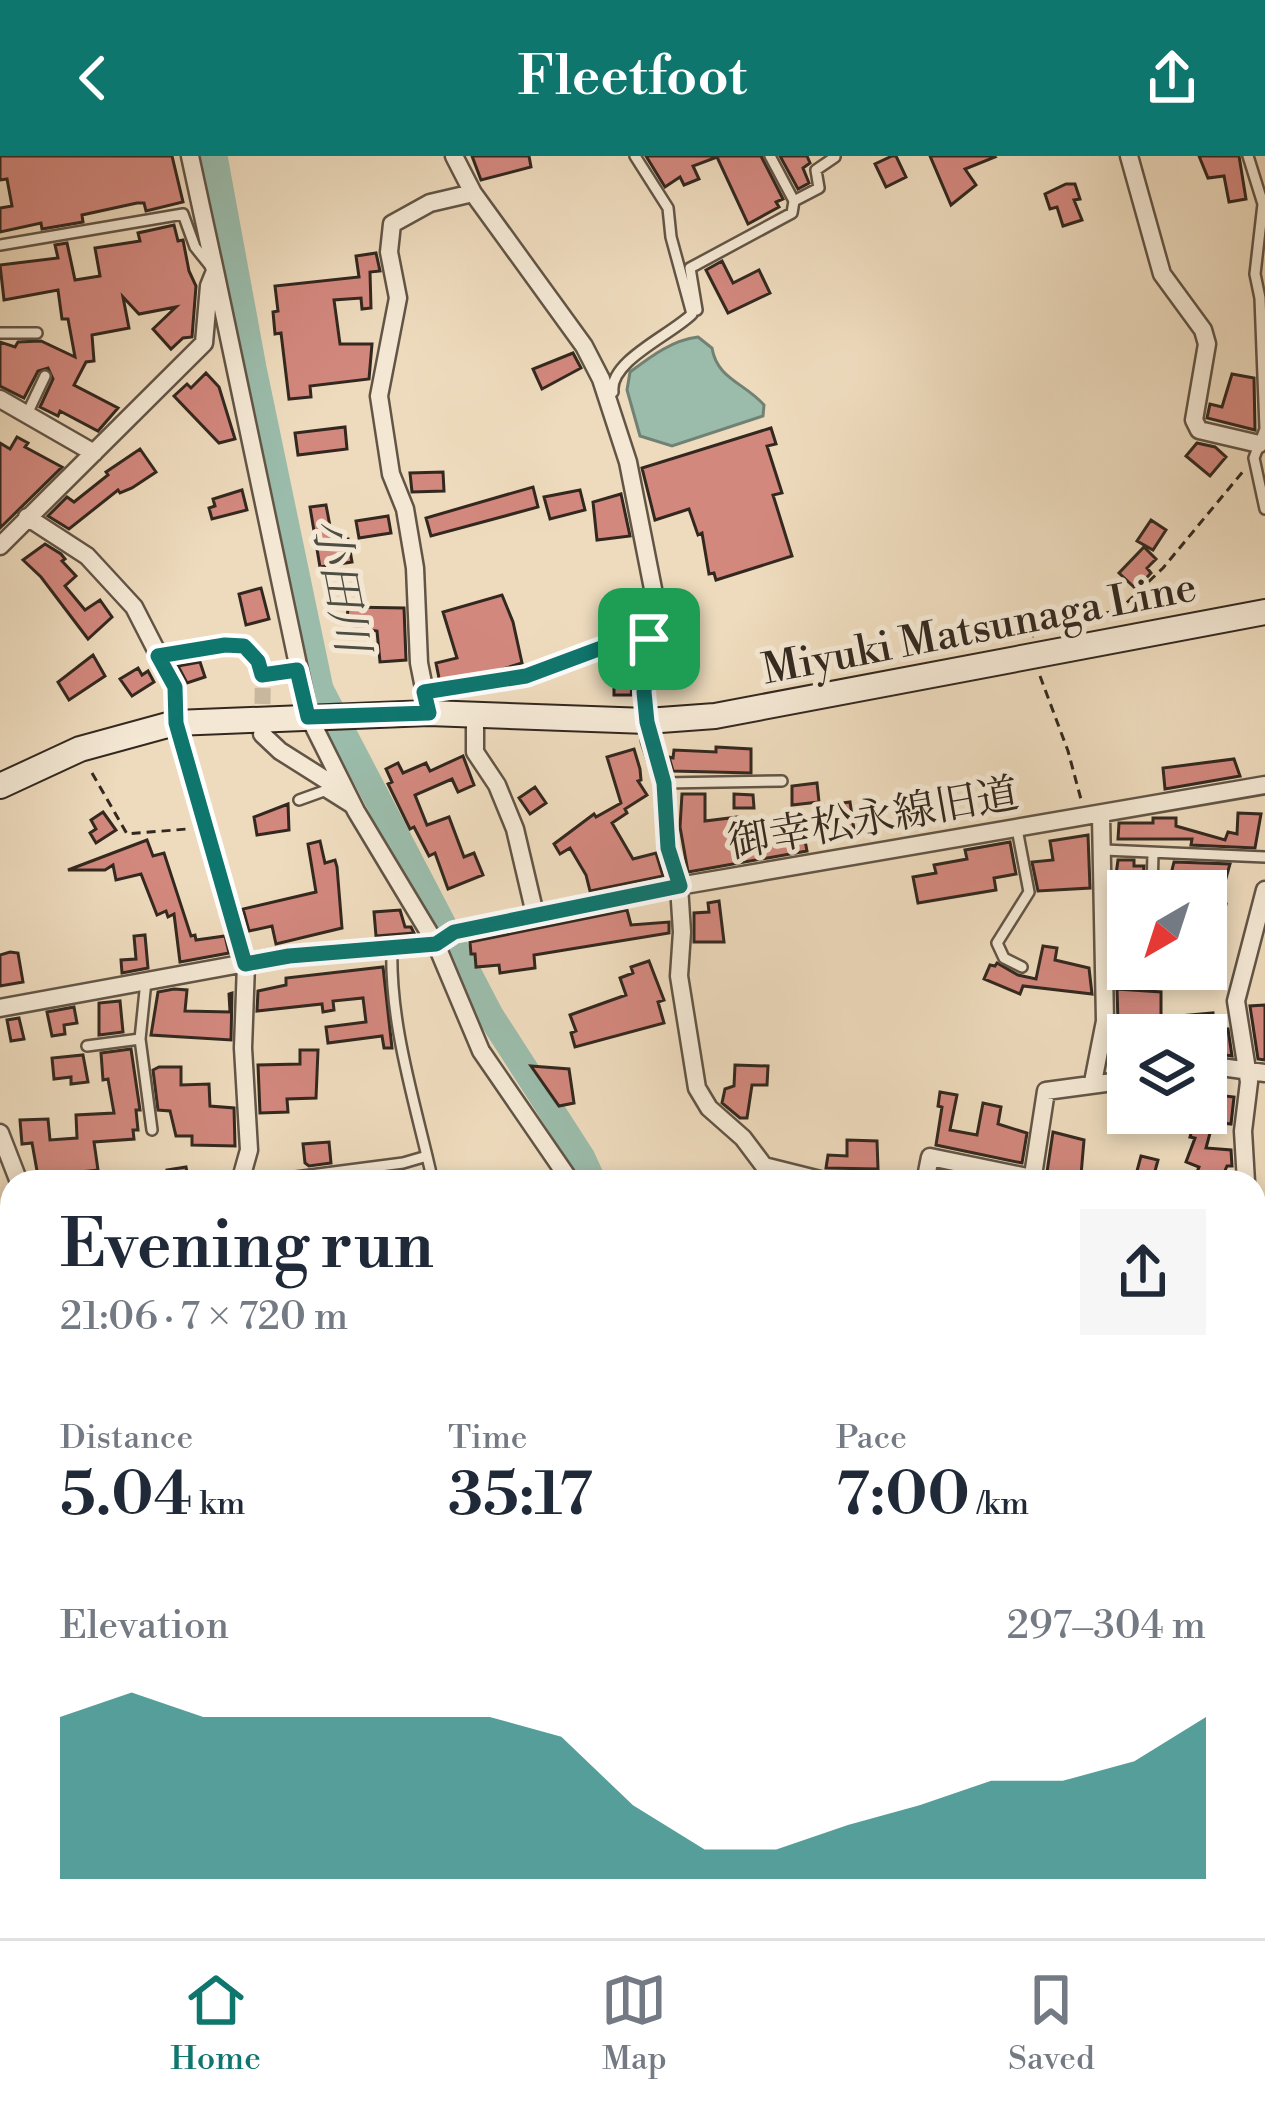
<!DOCTYPE html>
<meta charset="utf-8">
<style>
:root{--surface:#fff;--page:#f6f6f7;--text:#1f2937;--muted:#747a83;--line:#e0e1e3;--accent:#0f766e}
body{margin:0;font-family:"Libre Bodoni","Noto Serif JP",serif;background:var(--page);color:var(--text);height:100vh;display:flex;flex-direction:column;font-size:45px;white-space:nowrap}
*{box-sizing:border-box;margin:0}
p{font-size:39px;color:var(--muted)}
.icon{flex:none;width:66px;height:66px;fill:none;stroke:currentColor;stroke-width:2;stroke-linecap:round;stroke-linejoin:round}
.map{position:relative;flex:1;overflow:hidden}
.sheet{position:absolute;left:0px;top:1014px;width:1266px;height:768px;display:flex;flex-direction:column;background:var(--surface);border-radius:36px 36px 0 0;box-shadow:0 6px 18px #0003}
.sheet>*{flex:none}
.needle{width:78px;rotate:219deg}
.tools{position:absolute;left:1107px;top:714px;display:grid;gap:24px}
.tools a{display:grid;place-items:center;width:120px;height:120px;border-radius:0px;background:var(--surface);box-shadow:0 6px 18px #0003;font-size:60px}
.pin{position:absolute;display:grid;place-items:center;width:102px;height:102px;color:#fff;margin:-51px;border-radius:24px;box-shadow:0 6px 18px #0006}
.round{display:grid;place-items:center;flex:none;width:126px;height:126px;border-radius:0px;background:var(--page)}
.headline{display:flex;align-items:center;justify-content:space-between;height:204px;padding:0 60px}
h1{font-size:66px;font-weight:600;line-height:90px}
.stats{display:grid;grid-template-columns:repeat(3,1fr);gap:18px;height:204px;padding:12px 60px}
.stats div{display:grid;align-content:center}
.stats b{font-size:60px;font-weight:600}
.stats small{font-size:33px;font-weight:400}
.stats p{font-size:33px}
.chart{height:336px;padding:24px 60px}
.chart p{display:flex;justify-content:space-between}
.chart svg{width:100%;height:216px;margin-top:12px;fill:var(--accent);opacity:.7}
header{display:flex;justify-content:space-between;align-items:center;height:156px;padding:0 60px;background:var(--accent);color:#fff;font-size:54px;font-weight:600}
.dock{display:flex;justify-content:space-around;align-items:center;height:168px;border-top:3px solid var(--line);background:var(--surface);font-size:33px;color:var(--muted)}
.dock a{display:grid;justify-items:center;gap:6px}
.dock .current{color:var(--accent)}
.map>svg:first-child{display:block}
.water{fill:#9bbcab;stroke:#718173;stroke-width:3}
.lines{fill:none;stroke-linecap:round;stroke-linejoin:round}
.river{stroke:#9bbcab;stroke-width:27}
.building{fill:#d3887e;stroke:#33281f;stroke-width:3}
.minor-tunnel{stroke:#c9b79d;stroke-width:16;stroke-dasharray:16 8;stroke-linecap:butt}
.service-casing{stroke:#625546;stroke-width:14}
.minor-casing{stroke:#625546;stroke-width:21}
.secondary-casing{stroke:#33281f;stroke-width:28}
.path{stroke:#33281f;stroke-width:3;stroke-dasharray:9 6;stroke-linecap:butt}
.service{stroke:#f4e8d4;stroke-width:9}
.minor{stroke:#f4e8d4;stroke-width:16}
.secondary{stroke:#f4e8d4;stroke-width:24}
.route-casing{stroke:#fff;stroke-width:24}
.route{stroke:#0f766e;stroke-width:15}
.labels{text-anchor:middle;stroke-width:10;stroke-linejoin:round;paint-order:stroke}
.street-label{font-size:42px;fill:#33281f;stroke:#f4e8d4}
.water-label{font-size:45px;font-style:italic;fill:#4d4d42;stroke:#f4e8d4}
</style>
<header><svg class="icon" aria-label="back" viewBox="0 0 24 24"><path d="M15 5l-7 7 7 7"/></svg>Fleetfoot<svg class="icon" aria-label="share" viewBox="0 0 24 24"><path d="M12 15V3M7 8l5-5 5 5M5 13v7h14v-7"/></svg></header>
<div class="map">
<svg width="1265" height="1782" viewBox="0 0 1265 1782">
<rect width="100%" height="100%" fill="#eedbbd"/>
<filter id="stains"><feTurbulence type="fractalNoise" baseFrequency=".00167" numOctaves="4"/><feColorMatrix values="0 0 0 0 .2 0 0 0 0 .09 0 0 0 0 .02 0 0 0 .5 -.17"/></filter>
<radialGradient id="worn" r=".72"><stop offset=".6" stop-color="#630" stop-opacity="0"/><stop offset="1" stop-color="#630" stop-opacity=".3"/></radialGradient>
<path class="water" d="M698 181 712 192C717 223 745 227 764 249L763 260 672 290 640 280 627 234 630 216C650 201 672 184 698 181Z
M938 1770H1127L1128 1782H940Z"/>
<g class="lines">
<path class="river" d="M214 0 253 212 320 533 490 859 582 1002 593 1026
M794 1770 798 1782"/>
</g>
<path class="building" d="M0 0H172L183 46 146 55 144 47H137L82 59 83 66 42 73 41 67 0 76V52L12 50 7 23 0 24Z
M472 0H529L531 11 481 24Z
M646 0H761L783 43 776 46 779 51 748 68 717 1 693 10 699 23 684 29 680 21 665 31Z
M780 0H807L810 7 803 12 809 27 798 33Z
M892 0H896L906 21 886 31 875 8Z
M930 0H994L995 1 965 13 976 29 951 49Z
M1199 0H1239L1246 43 1229 46 1224 20 1208 22Z
M1066 28H1075L1080 43 1074 44 1082 64 1063 70 1057 51 1050 53 1045 38Z
M174 69 178 85 183 84 189 115 196 130 192 181 183 182 171 193 153 173 176 151 139 158 123 141 129 172 92 179 94 205 86 206 74 229 118 252 98 275 60 255 58 260 40 251 53 223 48 212 38 215 24 242 0 230V186L15 191 18 186 41 185 75 201 68 163H62L58 134 4 144 0 109 58 102 55 89 67 87 75 124 100 120 95 92 140 85 138 77Z
M376 97 380 115 370 116 371 152 362 153 361 142 334 144 340 188H372L369 223 310 230 311 241 289 243 281 177 275 178 273 156 278 155 275 130 359 121 356 100Z
M722 105 733 127 759 114 770 137 728 157 706 114Z
M573 197 581 212 542 233 533 213Z
M206 217 219 231 235 283 219 287 174 240 187 228 191 232Z
M1232 218 1254 222 1255 274 1207 262 1210 248 1222 251Z
M345 271 347 293 298 299 295 277Z
M771 272 776 288 767 290 782 337 773 339 792 400 716 424 714 417 709 418 702 377 698 379 689 353 655 364 642 312Z
M17 281 28 287 25 291 62 311 0 372V287L10 293Z
M1197 287 1215 291 1226 301 1210 320 1186 300Z
M140 293 156 316 132 332 120 337 118 334 69 373 48 360 67 341 74 346 108 319 106 316Z
M443 316 444 335 412 336 410 317Z
M533 331 538 351 431 380 426 362Z
M242 334 247 354 212 363 209 352 215 350 213 343Z
M580 334 585 354 550 363 544 341Z
M621 338 630 380 597 384 593 346Z
M326 349 333 386 348 383 352 406 320 411 310 351Z
M388 360 391 377 359 382 356 365Z
M1151 364 1166 374 1153 394 1137 385Z
M45 388 61 398 65 403 62 405 76 420 65 430 85 454 100 444 112 461 88 483 41 421 23 404Z
M1144 391 1156 403 1147 412 1151 417 1136 433 1119 417Z
M261 432 269 463 246 469 239 438Z
M502 439 513 466 522 507 441 532 436 507 457 502 443 456Z
M348 451 404 452 406 504 380 506 377 475 355 472V464H347Z
M637 489 631 539H614V514H608L607 499H623V490Z
M93 499 105 520 69 544 58 526Z
M200 506 205 521 187 527 178 510Z
M138 512 142 519 148 515 154 526 132 540 120 523Z
M716 591 751 593V617L673 615 669 601 673 602 674 594 716 596Z
M634 593 640 613 641 624 638 625 647 639 625 653 627 657 612 667 633 703 656 697 663 720 590 735 586 719 570 692 560 698 554 688 594 658 596 661 621 647 607 601Z
M463 600 474 629 458 636 452 623 415 639 427 669 449 661 464 701 474 697 483 719 448 733 435 697 429 700 414 671 410 673 388 628 392 626 386 613 398 607 403 617 426 607 430 615Z
M1234 603 1240 620 1165 633 1163 612Z
M817 627 819 646 792 649V630Z
M535 631 546 647 530 658 519 642Z
M682 638H705V665L738 661 745 687 804 679 807 695 688 716 680 671Z
M734 638 753 639 754 652H734Z
M850 646 855 681 825 686 820 650Z
M288 648 289 674 257 679 254 661Z
M103 656 116 674 96 687 90 677 96 673 91 664Z
M1238 657 1261 658 1255 692 1191 689 1192 683H1118L1119 667H1153V662H1176V670L1225 684 1228 676 1237 678Z
M1088 679 1090 732 1038 735 1032 706 1053 704 1050 685Z
M147 684 153 700 164 697 191 780 195 779 196 784 225 780 229 797 180 806 174 758 168 761 166 755 157 759 141 718 116 724 113 709 105 714H68Z
M320 685 325 707 335 704 337 711 342 772 276 788 272 770 249 775 243 753 316 736 308 688Z
M1010 686 1016 718 994 722 996 734 918 747 913 721 936 717 934 709 967 703 965 694Z
M1118 704H1134V710H1144L1143 721 1115 726Z
M1174 706 1230 708 1219 747 1226 748 1223 762 1216 760 1209 783H1206V735H1173L1176 724 1171 718Z
M719 745 724 786H694V757L709 756 708 747Z
M1116 753H1128V794H1116Z
M400 754 405 771H411L414 777 376 780 374 756Z
M627 754 631 769 669 766V777L534 799 535 812 500 817 499 809 476 811 475 798H471L470 786Z
M145 779 148 812 122 817 121 804 136 803 134 780Z
M1043 790 1057 792 1055 804 1089 812 1092 838 1023 830 1020 838 984 823 990 809 995 810 997 807 1018 819 1036 823Z
M10 796 18 797 23 826 0 830V799Z
M649 805 664 844 658 846 664 867 575 891 571 877 576 875 570 859 626 839 620 822 633 817 631 811Z
M383 811 392 892H384L382 880 328 887 326 871 366 866 363 842 333 845 334 854 323 856 322 848 257 855 258 835 286 829V822Z
M174 833 187 834 185 855 230 856 229 838 232 837 231 884 151 879 158 836Z
M1117 833 1161 836V861L1118 866Z
M120 845 123 876 99 879V847Z
M1265 849V904L1258 903 1250 850Z
M74 851 77 867 64 869 65 878 52 880 47 856Z
M1213 857 1214 872 1228 873 1232 900 1206 896V879H1157L1156 862Z
M19 862 24 883 11 885 7 864Z
M131 893 140 954H136L138 974H133L134 983 94 986 98 1014 71 1017 72 1026H39L32 987 22 988 20 964 48 963 50 984 77 982 76 959 114 957 108 923 103 924 101 897Z
M300 894H318L316 942 287 943 288 956 260 957 258 909 300 908Z
M83 899 88 926 71 928V921L54 923 52 902Z
M735 909 768 910 767 929H752L747 962H740L722 947 725 933 734 930Z
M531 910 569 913 574 947 559 950Z
M159 911H181V929L209 928 210 950 234 952 235 990 192 989V980H176L170 955 158 954 153 914Z
M1206 922 1218 923 1216 939 1234 941 1231 968 1213 966 1206 992 1231 994 1232 1010H1227L1220 1026H1193L1199 1011 1186 1006 1195 982 1190 981 1192 974 1145 969 1147 957H1206Z
M940 936 957 939 950 974 977 979 983 947 1001 951 998 968 1027 977 1022 1007 936 989 942 951 938 950Z
M1053 976 1084 984 1081 1019 1047 1016Z
M847 984 877 985 878 1013 826 1012 828 999 847 1000Z
M329 986 331 1007 309 1010 305 1007 303 988Z
M1141 1000 1158 1004 1152 1026H1134Z
M186 1011 189 1026H169L167 1014Z
M0 1197 12 1206V1224L0 1238Z
M12 1358V1401L0 1409V1363Z
M12 1430V1470L0 1458V1443Z
M675 1770H701L702 1782H676Z
M1210 1770H1235L1239 1782H1213Z"/>
<g class="lines">
<path class="minor-tunnel" d="M262 572 263 519"/>
<defs>
<path id="service" d="M770 0 794 45
M1248 0 1263 48 1255 118 1260 142 1265 273 1254 302 1265 353
M0 89 183 58 195 91 211 111
M697 154 690 112 792 57 794 45 819 32 816 14 835 1
M0 177H37
M613 236C609 205 671 179 692 158L671 81 668 52 635 0
M27 258 45 220
M664 627 782 625
M299 644 324 635 351 652
M1017 673 1029 736 997 787 1004 802 1022 811
M1104 694 1265 701
M1152 735 1153 697
M392 789C389 869 416 949 433 1026
M146 825 140 883 152 974
M87 890 140 883
M257 1026 403 1007 427 1000
M0 1424 12 1414
M1254 1555 1265 1566
M1254 1649 1265 1653"/>
<path id="minor" d="M454 0 473 37 584 190 601 223 628 306 656 448 644 537 650 585 664 627 668 692 679 730 682 776 679 820 697 932 709 952 743 982 764 1010 824 1025 850 1026
M1129 0 1162 118 1203 174 1207 188 1194 264 1199 274 1259 288
M215 115 309 561 356 655 436 788 481 895 571 1026
M0 243 94 297
M27 361 87 400 134 451 175 531V567L246 808 243 892 249 994 240 1026
M0 390 204 187 209 130 215 115 190 0
M158 500 225 489 244 491 258 505 263 519 297 515
M429 557 419 507 415 412 405 353 391 318 379 240 398 142 389 96 392 68 430 47 473 37
M475 559V596L497 629 515 673 535 758
M262 578 280 595 345 636
M0 852 289 799 436 788 454 776 679 730 1265 629
M1206 909 1265 917
M1093 926 1105 865 1101 659
M0 977 19 1026
M925 1026 930 1001 1032 1022
M1032 1026 1046 935 1128 924
M1246 1026 1243 975 1249 926 1236 845 1265 734
M0 1068 12 1063
M1254 1098 1265 1110
M0 1306 12 1301
M1254 1334 1265 1309
M1254 1380 1265 1386
M779 1770 782 1782
M311 1782 316 1770"/>
<path id="secondary" d="M0 630 80 593 175 567 429 557 647 565 715 560 1265 456"/>
</defs>
<use href="#service" class="service-casing"/>
<use href="#minor" class="minor-casing"/>
<use href="#secondary" class="secondary-casing"/>
<path class="path" d="M1032 481 1036 473 1119 454 1163 412 1245 313
M1040 520 1068 595 1082 647
M442 533 526 521 620 485 635 484
M92 617 127 678 187 673
M0 1183 12 1190
M0 1335 12 1371"/>
<use href="#service" class="service"/>
<use href="#minor" class="minor"/>
<use href="#secondary" class="secondary"/>
</g>
<g class="lines">
<defs>
<path id="route" d="M649 483 644 536 647 566 664 627 668 692 680 730 454 776 436 788 289 800 245 808 176 567 175 531 158 500 225 489 244 490 258 505 262 519 297 514 308 561 429 557 424 536 526 520 620 485Z"/>
</defs>
<use href="#route" class="route-casing"/>
<use href="#route" class="route"/>
</g>
<g class="labels">
<g class="street-label">
<text transform="translate(979 471) rotate(-11)" y="15">Miyuki Matsunaga Line</text>
<text transform="translate(873 661) rotate(-10)" y="15">御幸松永線旧道</text>
</g>
<g class="water-label">
<text transform="translate(342 429) rotate(79)" y="16">小田川</text>
</g>
</g>
<rect width="100%" height="100%" filter="url(#stains)"/>
<rect width="100%" height="100%" fill="url(#worn)"/>
</svg>
<div class="tools">
<a><svg class="needle" viewBox="-14 -14 28 28"><path d="M0-13l5 13h-10z" fill="#e53935"/><path d="M0 13l5-13h-10z" fill="#747a83"/></svg></a>
<a><svg class="icon" aria-label="layers" viewBox="0 0 24 24"><path d="M12 4l9 5-9 5-9-5zM3 14l9 5 9-5"/></svg></a>
</div>
<div class="pin" style="left:649px;top:483px;background:#1e9e55"><svg class="icon" aria-label="arrive" viewBox="0 0 24 24"><path d="M6 21V4h12l-3 4 3 4H6"/></svg></div>
<section class="sheet">
<div class="headline"><div><h1>Evening run</h1><p>21:06 · 7 × 720 m</p></div><a class="round"><svg class="icon" aria-label="share" viewBox="0 0 24 24"><path d="M12 15V3M7 8l5-5 5 5M5 13v7h14v-7"/></svg></a></div>
<div class="stats">
<div><p>Distance</p><b>5.04<small> km</small></b></div>
<div><p>Time</p><b>35:17</b></div>
<div><p>Pace</p><b>7:00<small> /km</small></b></div>
</div>
<div class="chart"><p><span>Elevation</span>297–304 m</p>
<svg viewBox="0 0 160 44" preserveAspectRatio="none"><path d="M0 44V11L10 6L20 11L30 11L40 11L50 11L60 11L70 15L80 29L90 38L100 38L110 33L120 29L130 24L140 24L150 20L160 11V44z"/></svg>
</div>
</section>
</div>
<nav class="dock">
<a class="current"><svg class="icon" aria-label="home" viewBox="0 0 24 24"><path d="M3 11l9-7 9 7M6 9v11h12V9"/></svg>Home</a>
<a><svg class="icon" aria-label="map" viewBox="0 0 24 24"><path d="M3 6l6-2 6 2 6-2v14l-6 2-6-2-6 2zM9 4v14M15 6v14"/></svg>Map</a>
<a><svg class="icon" aria-label="saved" viewBox="0 0 24 24"><path d="M7 4h10v16l-5-4-5 4z"/></svg>Saved</a>
</nav>
